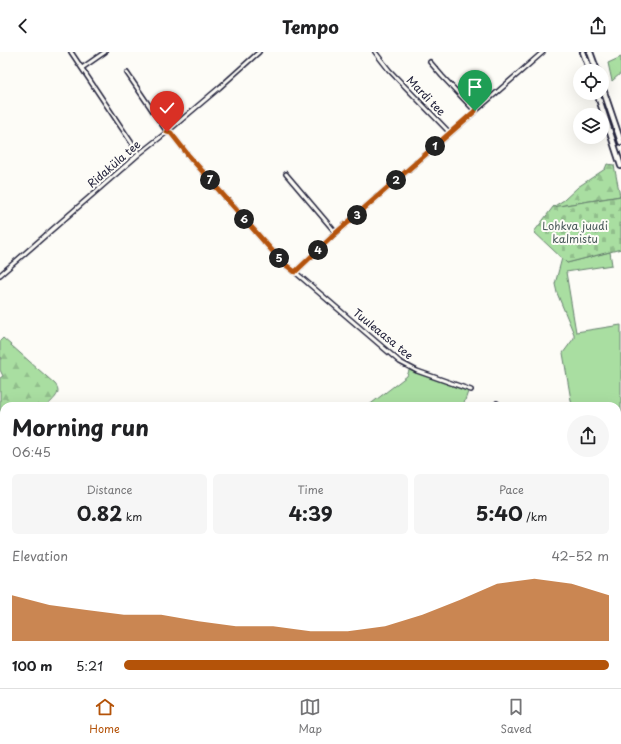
<!DOCTYPE html>
<meta charset="utf-8">
<style>
:root{--surface:#fff;--page:#f6f6f6;--text:#202124;--muted:#757577;--line:#e0e0e0;--accent:#b45309}
body{margin:0;font-family:"Playpen Sans",sans-serif;background:var(--page);color:var(--text);height:100vh;display:flex;flex-direction:column;font-size:15px;white-space:nowrap}
*{box-sizing:border-box;margin:0}
p{font-size:13px;color:var(--muted)}
.icon{flex:none;width:22px;height:22px;fill:none;stroke:currentColor;stroke-width:2;stroke-linecap:round;stroke-linejoin:round}
.map{position:relative;flex:1;overflow:hidden}
.drawer{position:absolute;left:0px;top:350px;width:621px;height:286px;display:flex;flex-direction:column;background:var(--surface);border-radius:12px 12px 0 0;box-shadow:0 4px 16px #0002}
.drawer>*{flex:none}
.buttons{position:absolute;left:573px;top:12px;display:grid;gap:8px}
.buttons a{display:grid;place-items:center;width:36px;height:36px;border-radius:50%;background:var(--surface);box-shadow:0 4px 16px #0002;font-size:20px}
.pin{position:absolute;display:grid;place-items:center;width:34px;height:34px;color:#fff;margin:-41px -17px;border-radius:50% 50% 50% 0;rotate:-45deg;box-shadow:0 0 4px #0007}
.pin .icon{rotate:45deg}
.km{position:absolute;width:20px;height:20px;margin:-10px;border-radius:50%;background:#222;color:#fff;font-size:11px;line-height:20px;text-align:center}
.round{display:grid;place-items:center;flex:none;width:42px;height:42px;border-radius:21px;background:var(--page)}
.overview{display:flex;align-items:center;justify-content:space-between;height:68px;padding:0 12px}
h1{font-size:22px;font-weight:700;line-height:30px}
.metrics{display:grid;grid-template-columns:repeat(3,1fr);gap:6px;height:68px;padding:4px 12px}
.metrics div{display:grid;align-content:center;border-radius:6px;background:var(--page);text-align:center}
.metrics b{font-size:20px;font-weight:700}
.metrics small{font-size:11px;font-weight:400}
.metrics p{font-size:11px}
.chart{height:112px;padding:8px 12px}
.chart p{display:flex;justify-content:space-between}
.chart svg{width:100%;height:72px;margin-top:4px;fill:var(--accent);opacity:.7}
ul{padding:0 12px;list-style:none;font-size:13px}
li{display:grid;grid-template-columns:64px 48px 1fr;align-items:center;height:30px}
li i{height:10px;border-radius:5px;background:var(--accent)}
header{display:flex;justify-content:space-between;align-items:center;height:52px;padding:0 12px;background:var(--surface);font-size:18px;font-weight:700}
.tab-bar{display:flex;justify-content:space-around;align-items:center;height:56px;border-top:1px solid var(--line);background:var(--surface);font-size:11px;color:var(--muted)}
.tab-bar a{display:grid;justify-items:center;gap:2px}
.tab-bar .active{color:var(--accent)}
.map>svg:first-child{display:block}
.built{fill:#fdece2}
.industrial{fill:url(#industrial-grid)}
.grass{fill:#a9dea1;stroke:#66806e}
.forest{fill:url(#forest-firs);stroke:#66806e}
.cemetery{fill:url(#cemetery-stones);stroke:#66806e}
.lines{fill:none;stroke-linecap:round;stroke-linejoin:round}
.stream{stroke:#568696;stroke-width:1}
.minor-casing{stroke:#22223b;stroke-width:6}
.tertiary-casing{stroke:#22223b;stroke-width:7}
.secondary-casing{stroke:#22223b;stroke-width:8}
.minor{stroke:#fdfcf7;stroke-width:3}
.tertiary{stroke:#fdfcf7;stroke-width:4}
.secondary{stroke:#fdfcf7;stroke-width:4.5}
.route-casing{stroke:#fff;stroke-width:8}
.route{stroke:#b45309;stroke-width:5}
.labels{text-anchor:middle;stroke-width:4;stroke-linejoin:round;paint-order:stroke}
.street-label{font-size:11px;fill:#22223b;stroke:#fdfcf7}
.park-label{font-size:11px;fill:#4a5a5a;stroke:#fdfcf7}
</style>
<header><svg class="icon" aria-label="back" viewBox="0 0 24 24"><path d="M15 5l-7 7 7 7"/></svg>Tempo<svg class="icon" aria-label="share" viewBox="0 0 24 24"><path d="M12 15V3M7 8l5-5 5 5M5 13v7h14v-7"/></svg></header>
<div class="map">
<svg width="621" height="636" viewBox="0 0 621 636">
<defs>
<pattern id="industrial-grid" width="8" height="8" patternUnits="userSpaceOnUse"><rect width="8" height="8" fill="#fdece2"/><path d="M0 4h8M4 0v8" fill="none" stroke="#d9cac3"/></pattern>
<pattern id="forest-firs" width="22" height="20" patternUnits="userSpaceOnUse"><rect width="22" height="20" fill="#a9dea1"/><path d="M5 1l3.5 6h-7zM16 11l3.5 6h-7z" fill="#91be8c"/></pattern>
<pattern id="cemetery-stones" width="16" height="16" patternUnits="userSpaceOnUse"><rect width="16" height="16" fill="#a9dea1"/><path d="M2 7V4a2 2 0 0 1 4 0v3zM10 15v-3a2 2 0 0 1 4 0v3z" fill="#91be8c"/></pattern>
</defs>
<rect width="100%" height="100%" fill="#fdfcf7"/>
<filter id="ink" filterUnits="userSpaceOnUse"><feTurbulence type="fractalNoise" baseFrequency=".025" numOctaves="2"/><feDisplacementMap in="SourceGraphic" scale="8" xChannelSelector="R" yChannelSelector="G"/><feConvolveMatrix kernelMatrix="1 2 1 2 8 2 1 2 1" color-interpolation-filters="sRGB"/></filter>
<g filter="url(#ink)">
<path class="built" d="M617 421 621 423V478L617 480Z"/>
<path class="industrial" d="M376 632H471L467 636H382Z
M494 632H548L542 636H498Z"/>
<path class="grass" d="M621 5V21L612 29 608 11Z
M610 200 612 213 566 220 576 280 621 273V388L617 386V354H572L563 301 574 286V282L557 241 555 232 562 206 567 211Z
M410 316 469 337 463 354H368L407 324Z
M621 488V533L617 539V490Z
M135 632H353L360 636H140Z"/>
<path class="forest" d="M607 112 614 113 620 144 553 155 564 148 578 135 605 117Z
M3 286 55 332C63 341 53 347 47 354H4V387L0 386V326L3 324 0 318V308L2 306 0 305V289Z"/>
<path class="cemetery" d="M621 144V197L567 211 534 180 553 155Z
M621 550V636H607L604 632H617V553Z"/>
<g class="lines">
<path class="stream" d="M185 632 186 636
M250 632 256 636"/>
<defs>
<path id="minor" d="M71 0 139 102
M375 0 389 18 450 81
M430 10 442 24 475 59
M82 16 105 0
M127 21 167 80 171 81 189 104 282 210 295 220 400 310 417 319 471 338
M286 122 336 181
M295 220 336 181 543 0
M0 223 139 102 167 80 219 36 259 0
M496 354 497 351"/>
<path id="tertiary" d="M0 451 4 454
M617 486 621 484"/>
<path id="secondary" d="M583 0 590 19
M590 0 597 19
M602 34 621 90
M597 41 621 114"/>
</defs>
<use href="#minor" class="minor-casing"/>
<use href="#tertiary" class="tertiary-casing"/>
<use href="#secondary" class="secondary-casing"/>
<use href="#minor" class="minor"/>
<use href="#tertiary" class="tertiary"/>
<use href="#secondary" class="secondary"/>
</g>
</g>
<g class="lines" filter="url(#ink)">
<defs>
<path id="route" d="M167 80 171 81 189 104 282 210 295 220 336 181 475 59"/>
</defs>
<use href="#route" class="route-casing"/>
<use href="#route" class="route"/>
</g>
<g class="labels">
<g class="street-label">
<text transform="translate(426 44) rotate(46)" y="4">Mardi tee</text>
<text transform="translate(114 112) rotate(-41)" y="4">Ridaküla tee</text>
<text transform="translate(383 282) rotate(39)" y="4">Tuuleaasa tee</text>
</g>
<g class="park-label">
<text x="575" y="178">Lohkva juudi<tspan x="575" dy="13">kalmistu</tspan></text>
</g>
</g>
</svg>
<div class="buttons">
<a><svg class="icon" aria-label="locate" viewBox="0 0 24 24"><circle cx="12" cy="12" r="6"/><path d="M12 2v4M12 18v4M2 12h4M18 12h4"/></svg></a>
<a><svg class="icon" aria-label="layers" viewBox="0 0 24 24"><path d="M12 4l9 5-9 5-9-5zM3 14l9 5 9-5"/></svg></a>
</div>
<div class="pin" style="left:475px;top:59px;background:#1e9e55"><svg class="icon" aria-label="arrive" viewBox="0 0 24 24"><path d="M6 21V4h12l-3 4 3 4H6"/></svg></div>
<div class="pin" style="left:167px;top:80px;background:#d93025"><svg class="icon" aria-label="check" viewBox="0 0 24 24"><path d="M5 12l5 5 9-10"/></svg></div>
<b class="km" style="left:435px;top:94px">1</b>
<b class="km" style="left:396px;top:128px">2</b>
<b class="km" style="left:357px;top:163px">3</b>
<b class="km" style="left:318px;top:198px">4</b>
<b class="km" style="left:279px;top:206px">5</b>
<b class="km" style="left:244px;top:167px">6</b>
<b class="km" style="left:210px;top:128px">7</b>
<section class="drawer">
<div class="overview"><div><h1>Morning run</h1><p>06:45</p></div><a class="round"><svg class="icon" aria-label="share" viewBox="0 0 24 24"><path d="M12 15V3M7 8l5-5 5 5M5 13v7h14v-7"/></svg></a></div>
<div class="metrics">
<div><p>Distance</p><b>0.82<small> km</small></b></div>
<div><p>Time</p><b>4:39</b></div>
<div><p>Pace</p><b>5:40<small> /km</small></b></div>
</div>
<div class="chart"><p><span>Elevation</span>42–52 m</p>
<svg viewBox="0 0 160 44" preserveAspectRatio="none"><path d="M0 44V16L10 22L20 25L30 28L40 28L50 32L60 35L70 35L80 38L90 38L100 35L110 28L120 19L130 9L140 6L150 9L160 16V44z"/></svg>
</div>
<ul>
<li><b>100 m</b>5:21<i style="width:100%"></i></li>
</ul>
</section>
</div>
<nav class="tab-bar">
<a class="active"><svg class="icon" aria-label="home" viewBox="0 0 24 24"><path d="M3 11l9-7 9 7M6 9v11h12V9"/></svg>Home</a>
<a><svg class="icon" aria-label="map" viewBox="0 0 24 24"><path d="M3 6l6-2 6 2 6-2v14l-6 2-6-2-6 2zM9 4v14M15 6v14"/></svg>Map</a>
<a><svg class="icon" aria-label="saved" viewBox="0 0 24 24"><path d="M7 4h10v16l-5-4-5 4z"/></svg>Saved</a>
</nav>
